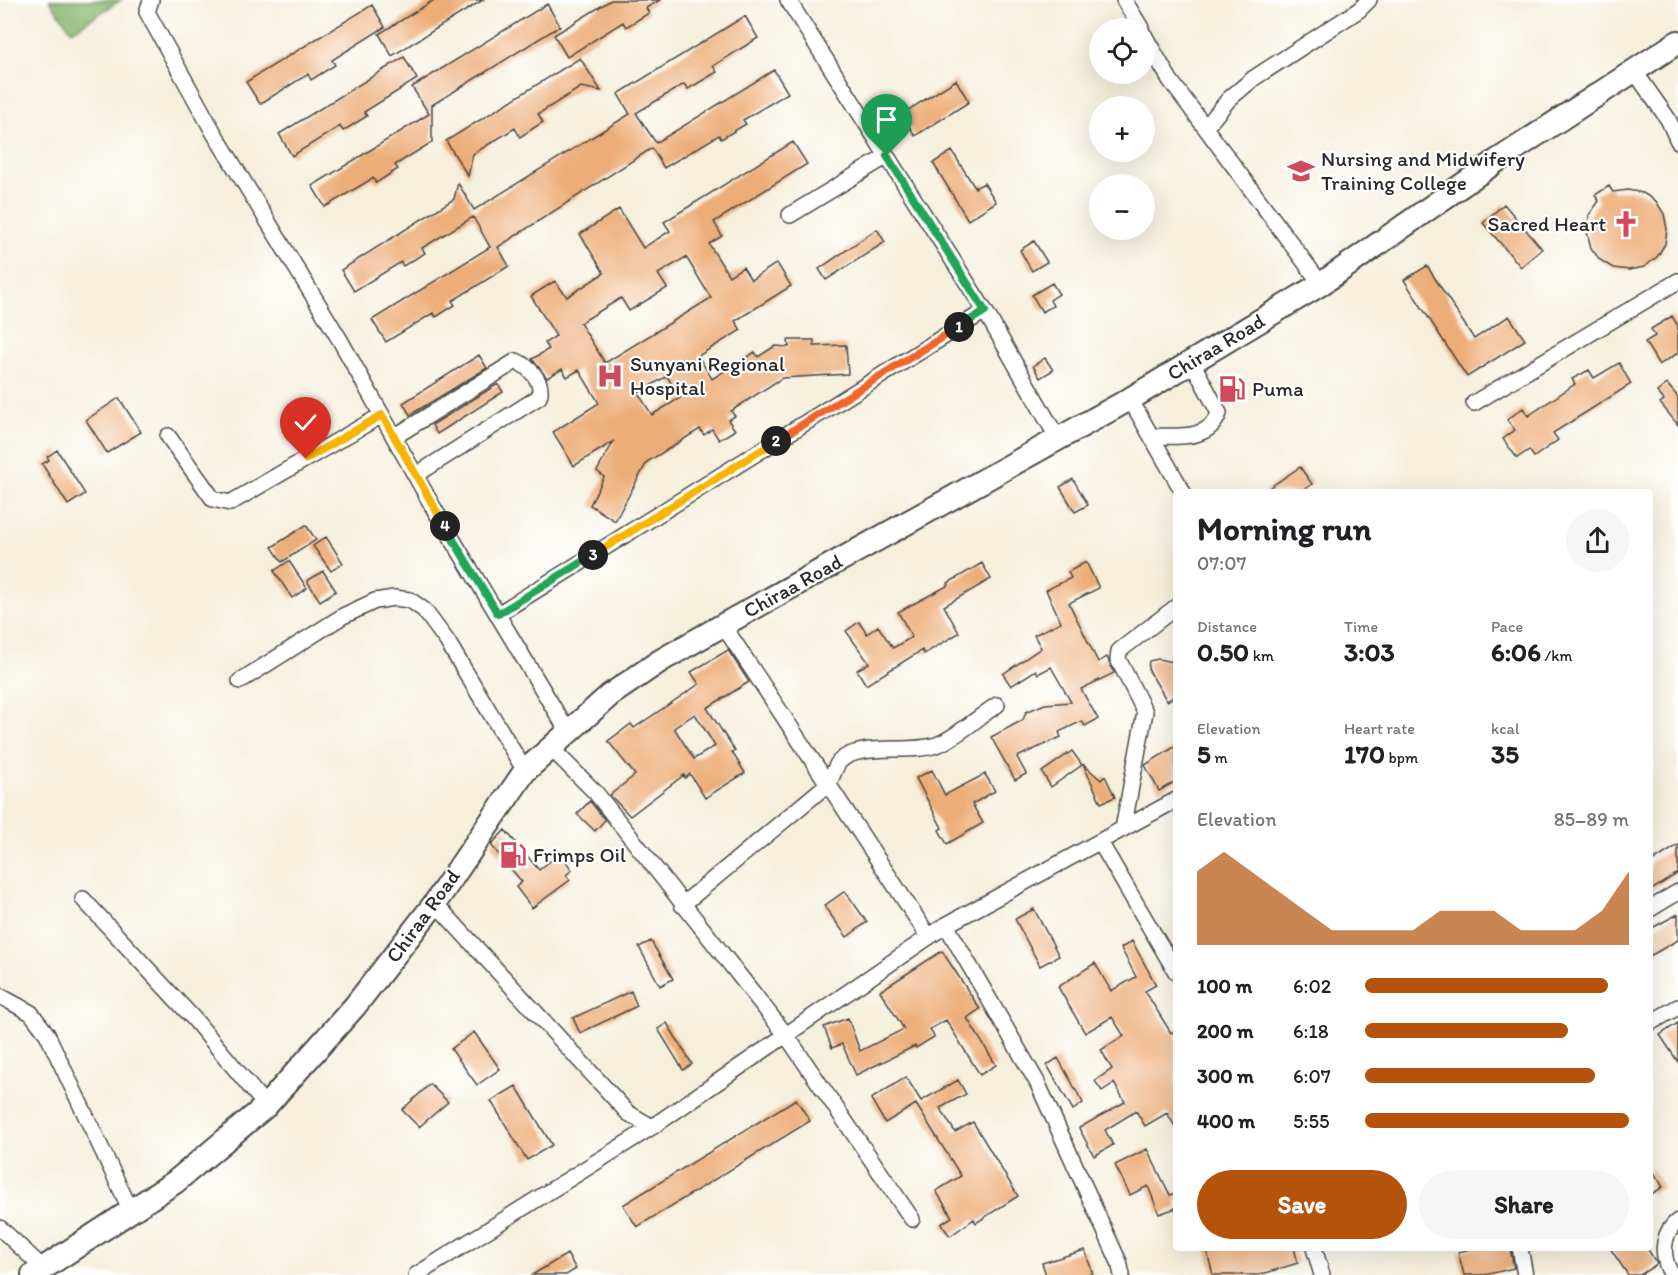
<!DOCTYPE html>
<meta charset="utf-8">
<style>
:root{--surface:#fff;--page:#f6f6f6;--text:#202124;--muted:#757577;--accent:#b45309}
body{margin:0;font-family:Itim,sans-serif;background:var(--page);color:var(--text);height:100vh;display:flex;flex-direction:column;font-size:22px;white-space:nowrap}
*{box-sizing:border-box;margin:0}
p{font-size:20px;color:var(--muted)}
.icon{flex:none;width:33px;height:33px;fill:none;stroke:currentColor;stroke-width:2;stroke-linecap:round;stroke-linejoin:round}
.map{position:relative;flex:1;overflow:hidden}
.details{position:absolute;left:1173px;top:489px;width:480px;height:762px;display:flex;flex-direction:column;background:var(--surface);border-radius:6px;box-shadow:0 6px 24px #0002}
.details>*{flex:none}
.buttons{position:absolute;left:1089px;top:18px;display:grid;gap:12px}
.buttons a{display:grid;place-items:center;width:66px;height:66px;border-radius:50%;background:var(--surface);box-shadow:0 6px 24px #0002;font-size:30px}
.pin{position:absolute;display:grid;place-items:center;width:51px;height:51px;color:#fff;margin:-62px -26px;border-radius:50% 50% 50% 0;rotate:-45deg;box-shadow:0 0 6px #0007}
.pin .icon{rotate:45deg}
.km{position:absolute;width:30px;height:30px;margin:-15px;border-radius:50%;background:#222;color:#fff;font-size:16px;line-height:30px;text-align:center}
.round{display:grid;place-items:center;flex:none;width:63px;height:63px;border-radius:32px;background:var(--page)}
.overview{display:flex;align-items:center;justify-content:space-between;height:102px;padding:0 24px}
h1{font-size:33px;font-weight:800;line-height:45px}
.stats{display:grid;grid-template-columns:repeat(3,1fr);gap:9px;height:102px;padding:6px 24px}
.stats div{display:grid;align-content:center}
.stats b{font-size:26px;font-weight:800}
.stats small{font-size:16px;font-weight:400}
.stats p{font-size:16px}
.chart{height:168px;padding:12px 24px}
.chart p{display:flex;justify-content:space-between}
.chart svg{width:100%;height:108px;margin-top:6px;fill:var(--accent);opacity:.7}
.primary-button{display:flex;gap:12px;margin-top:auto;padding:12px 24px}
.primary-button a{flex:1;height:69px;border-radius:36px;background:var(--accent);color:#fff;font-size:24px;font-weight:800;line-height:69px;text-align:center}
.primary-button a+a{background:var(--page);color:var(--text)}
ul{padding:0 24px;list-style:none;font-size:20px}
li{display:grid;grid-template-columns:96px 72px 1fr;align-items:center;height:45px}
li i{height:15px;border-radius:8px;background:var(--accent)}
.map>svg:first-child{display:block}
.forest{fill:#8ab76e;stroke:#5a714c;stroke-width:1.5}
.building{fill:#edad78;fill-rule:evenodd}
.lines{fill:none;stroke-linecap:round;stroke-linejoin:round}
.minor-casing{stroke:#494846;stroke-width:18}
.highway-casing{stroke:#494846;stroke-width:26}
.minor{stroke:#fff;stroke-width:15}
.highway{stroke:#fff;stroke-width:22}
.split-1-casing{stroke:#fff;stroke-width:12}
.split-2-casing{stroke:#fff;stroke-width:12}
.split-3-casing{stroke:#fff;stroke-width:12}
.split-4-casing{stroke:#fff;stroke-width:12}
.split-5-casing{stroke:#fff;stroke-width:12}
.split-1{stroke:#22a559;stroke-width:8}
.split-2{stroke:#f0652b;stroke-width:8}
.split-3{stroke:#f5b400;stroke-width:8}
.split-4{stroke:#22a559;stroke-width:8}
.split-5{stroke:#f5b400;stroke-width:8}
.labels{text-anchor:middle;stroke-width:4.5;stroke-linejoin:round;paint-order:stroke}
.poi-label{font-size:21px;fill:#2b2b2b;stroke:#fff;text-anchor:start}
.street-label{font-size:21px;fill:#2b2b2b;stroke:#fff}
</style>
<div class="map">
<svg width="1678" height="1275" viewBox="0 0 1678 1275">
<rect width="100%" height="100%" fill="#fff"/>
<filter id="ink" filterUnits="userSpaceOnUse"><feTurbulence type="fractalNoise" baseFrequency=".0167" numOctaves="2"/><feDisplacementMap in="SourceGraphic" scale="12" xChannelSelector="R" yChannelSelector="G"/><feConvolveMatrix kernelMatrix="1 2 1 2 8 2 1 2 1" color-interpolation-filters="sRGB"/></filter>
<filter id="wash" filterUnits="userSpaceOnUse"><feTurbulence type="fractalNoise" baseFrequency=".008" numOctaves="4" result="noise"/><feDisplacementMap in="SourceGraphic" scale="24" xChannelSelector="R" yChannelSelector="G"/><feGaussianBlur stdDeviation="1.35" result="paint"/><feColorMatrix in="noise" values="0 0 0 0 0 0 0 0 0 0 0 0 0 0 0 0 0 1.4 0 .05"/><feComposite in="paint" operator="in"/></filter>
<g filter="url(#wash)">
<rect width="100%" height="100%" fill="#f5efdc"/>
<path class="forest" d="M49 0H121L72 31Z"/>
<g id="blocks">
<path class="building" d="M434 0H483L392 56 379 34Z
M611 0H660L646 8 649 13 626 27 623 22 567 57 554 35Z
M547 4 560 26 432 105V142L395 165 398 169 376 183 373 178 325 207 312 186 429 114 412 87Z
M372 5 385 27 332 60 335 65 311 80 308 74 260 104 246 82Z
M745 16 758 38 713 66 717 72 688 89 684 84 636 113 656 143 774 70 788 93 743 120 746 124 721 139 719 135 664 168 652 148 498 247 509 266 452 301 455 305 436 317 433 313 386 342 372 320 490 247 473 217 422 248 425 253 403 266 401 262 354 291 341 270 454 199 458 183 474 210 630 114 618 94Z
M404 57 417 79 364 112 367 116 343 131 340 126 292 156 279 134Z
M580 58 601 91 581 87 538 114 543 122 520 137 515 128 473 154 468 176 446 141Z
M956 80 969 102 915 136 902 114Z
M793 142 807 164 714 222 722 236 709 244 729 276 743 267 751 280 777 263 791 286 735 321 741 330 698 356 712 379 755 352 758 357 775 346 789 347 788 340H814V346L846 345 848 374 782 378 731 411 735 416 728 420 735 430 719 440 712 429 704 435 700 429 647 462 615 521 590 505 604 477 597 471 614 441 574 466 553 432 599 403 579 370 567 377 562 369 547 378 532 359 549 349 545 343 556 336 531 296 555 281 567 297 604 273 580 234 619 209 643 248 670 231 664 222ZM686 257 711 298 605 363 580 323 621 298 629 311 667 288 658 274ZM667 376 680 398 652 415 638 393Z
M952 151 975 188 984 183 996 202 968 220 933 163Z
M1609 186 1613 192 1628 190 1643 193 1656 201 1664 214 1667 229 1665 244 1657 257 1644 267 1629 270 1613 268 1600 260 1591 248 1587 232 1589 215 1599 201 1595 195Z
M1504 204 1542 249 1521 267 1483 223Z
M877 229 885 242 826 280 819 269Z
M1034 241 1047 262 1032 271 1020 250Z
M1427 266 1474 339 1509 316 1525 340 1467 377 1404 280Z
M1052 283 1059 294 1050 300 1053 306 1042 312 1032 295Z
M1672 316 1678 326V353L1659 365 1645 342 1655 336 1651 329Z
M479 355 487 368 410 415 403 403Z
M1045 358 1053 370 1040 378 1033 366Z
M1619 363 1631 384 1553 433 1558 440 1534 457 1529 450 1517 458 1503 439 1515 430 1507 420 1523 408 1528 416 1575 384 1572 379 1589 370 1594 378Z
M498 384 503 392 437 434 432 425Z
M1667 384 1678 397V425L1660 403 1664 400 1657 392Z
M119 398 141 432 107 453 86 420Z
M57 450 85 494 68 505 42 464 49 460 47 457Z
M1300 467 1312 484 1301 492H1263Z
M1073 479 1088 505 1075 512 1060 487Z
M306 525 316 540 282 562 272 547Z
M326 537 343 563 331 571 313 546Z
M289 561 307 588 292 598 274 571Z
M1086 562 1099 588 1069 603 1098 662 1107 657 1114 673 1081 689 1098 719 1085 726 1082 721 1059 732 1061 737 1017 757 1026 774 1015 780 991 737 1023 720 1026 712 1045 704 1071 702 1051 667 1038 674 1036 670 1011 686 1003 674 1041 648 1034 635 1061 622 1046 590 1071 578 1068 572Z
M982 563 991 579 944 606 959 633 924 654 922 650 866 685 857 670 869 663 846 631 859 622 867 634 878 626 893 648 912 637 898 612 949 585 948 583Z
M323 571 336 591 320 601 307 581Z
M728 650 749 682 707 708 735 751 732 752 745 773 705 798 690 774 685 778 684 775 630 816 610 795 635 775 608 741 631 724 634 728 699 684 691 672ZM695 714 715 746 694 759 674 728Z
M1158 659 1173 662 1176 667V696L1167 701 1148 669 1149 661Z
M1176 746V781L1159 791 1145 765Z
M1072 751 1082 765 1051 787 1042 772Z
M1083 764 1101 780 1105 776 1115 797 1101 803Z
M932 770 945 795 985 774 995 791 972 804 983 823 947 844 939 830 942 828 916 778Z
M590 801 605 820 595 831 577 814Z
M505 830 539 870 560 853 572 870 566 875 570 880 532 908 516 887 522 882 491 845Z
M1678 845V873L1650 891V863Z
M845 891 867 922 847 937 824 906Z
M1034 909 1059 956 1040 966 1015 919Z
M1678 914V940L1650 956V929Z
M651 941 673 979 660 986 639 947Z
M1132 941 1156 985 1145 991 1171 1033 1176 1030V1128L1167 1113 1145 1126 1136 1111 1105 1130 1113 1145 1094 1156 1079 1128 1125 1102 1114 1083 1102 1091 1095 1081 1112 1069 1101 1050 1124 1036 1112 1017 1085 1033 1058 987 1095 963 1111 991 1136 977 1121 948Z
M942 951 980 1009 967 1018 996 1065 980 1075 946 1020 930 1029 934 1037 916 1048 915 1046 856 1075 842 1044 832 1048 824 1027 848 1018 860 1051 904 1029 880 991Z
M631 991 637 1006 580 1033 573 1018Z
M667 1023 692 1064 683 1070 658 1029Z
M1678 1023V1062L1660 1035Z
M474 1032 500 1069 477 1085 451 1049Z
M1058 1058 1083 1103 1073 1110 1047 1065Z
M906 1077 921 1101 958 1080 966 1094 940 1108 955 1132 973 1122 1018 1196 976 1223 974 1219 950 1236 941 1224 952 1217 936 1191 961 1176 916 1104 885 1123 871 1099Z
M430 1084 448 1102 419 1127 402 1110Z
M516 1086 552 1145 527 1160 491 1101Z
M796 1099 810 1121 637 1227 623 1205Z
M1147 1149 1170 1195 1176 1193V1208L1159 1214 1148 1186 1130 1195 1115 1165Z
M1650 1166 1663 1187 1650 1195Z
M1206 1248H1294L1298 1263 1259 1275H1213Z
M1475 1248H1510L1514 1268 1485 1275H1464L1458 1252Z
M1610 1248H1647L1657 1264 1640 1275H1628Z
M1085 1250 1093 1275H1046L1042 1263Z
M567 1254 576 1269 566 1275H532Z"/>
</g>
</g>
<g filter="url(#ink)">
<use href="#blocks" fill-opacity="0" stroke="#494846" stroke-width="1.5"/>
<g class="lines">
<defs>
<path id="minor" d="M151 0 147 12 214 133 340 340 433 507 568 732
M788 0 985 311 1058 439
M1124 0 1141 28
M1144 35 1170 80 1321 284
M1635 72 1668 119 1678 141
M1206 127 1229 99 1254 78 1359 10 1369 0
M790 215 887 156
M1130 399 1183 492
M1474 403 1678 281
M168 436 213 499 230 503 382 415
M1151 436C1176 436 1210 441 1219 413L1192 362
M394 437 516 361C530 367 544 382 539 397L416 475
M498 614 985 311
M723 625 929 937
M240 681 343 616 375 601 394 598 410 600 424 610 447 641 525 771
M550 747 596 793 786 1035 912 1219
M1123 829 1145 712 1118 659 1119 651 1176 607
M1100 842 1176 972
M83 899 194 1019 266 1106
M435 903 628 1113 652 1127
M682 905 829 783C832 777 835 767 839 762 857 741 912 755 939 744 958 736 978 717 997 705
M1650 909 1678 892
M946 925 1037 1082 1119 1262 1122 1275
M0 996 31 1013 47 1034 132 1213
M1650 1023 1678 1007
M0 1228 43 1268
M1314 1248 1322 1275
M1520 1248 1525 1275
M416 1275 652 1127 946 925 1176 800
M1672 1275C1661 1258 1661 1234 1678 1221"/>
<path id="highway" d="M33 1275 175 1182 266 1106 355 1006 435 903 525 771 610 695 660 661 723 625 1130 399 1321 284 1498 160 1678 42"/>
</defs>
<use href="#minor" class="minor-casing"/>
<use href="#highway" class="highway-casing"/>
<use href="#minor" class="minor"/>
<use href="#highway" class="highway"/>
</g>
</g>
<g class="lines" filter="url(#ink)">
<defs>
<path id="split-1" d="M887 156 985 311 959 327"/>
<path id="split-2" d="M776 441 959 327"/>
<path id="split-3" d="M593 555 776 441"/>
<path id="split-4" d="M445 526 498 614 593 555"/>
<path id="split-5" d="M306 459 382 415 445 526"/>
</defs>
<use href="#split-1" class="split-1-casing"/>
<use href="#split-2" class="split-2-casing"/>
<use href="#split-3" class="split-3-casing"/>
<use href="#split-4" class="split-4-casing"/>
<use href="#split-5" class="split-5-casing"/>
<use href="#split-1" class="split-1"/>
<use href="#split-2" class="split-2"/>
<use href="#split-3" class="split-3"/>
<use href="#split-4" class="split-4"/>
<use href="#split-5" class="split-5"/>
</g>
<defs>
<symbol id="school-bare" viewBox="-9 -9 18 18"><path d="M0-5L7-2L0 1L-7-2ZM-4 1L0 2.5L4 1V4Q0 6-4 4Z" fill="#d1495b" stroke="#fff" stroke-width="2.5" paint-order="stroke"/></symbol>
<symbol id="church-bare" viewBox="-9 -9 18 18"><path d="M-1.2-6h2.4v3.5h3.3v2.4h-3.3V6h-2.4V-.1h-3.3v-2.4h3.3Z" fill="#d1495b" stroke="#fff" stroke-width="2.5" paint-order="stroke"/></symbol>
<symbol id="hospital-bare" viewBox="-9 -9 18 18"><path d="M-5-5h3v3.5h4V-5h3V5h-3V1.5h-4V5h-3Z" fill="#d1495b" stroke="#fff" stroke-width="2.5" paint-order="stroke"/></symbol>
<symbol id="fuel-bare" viewBox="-9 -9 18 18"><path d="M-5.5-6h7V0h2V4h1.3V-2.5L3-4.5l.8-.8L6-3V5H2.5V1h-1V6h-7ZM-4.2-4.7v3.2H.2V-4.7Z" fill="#d1495b" stroke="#fff" stroke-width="2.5" paint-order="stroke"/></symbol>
</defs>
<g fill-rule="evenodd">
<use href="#school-bare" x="1282" y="152" width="38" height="38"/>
<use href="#church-bare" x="1607" y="205" width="38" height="38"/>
<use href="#hospital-bare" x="591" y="357" width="38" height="38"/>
<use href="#fuel-bare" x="1213" y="370" width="38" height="38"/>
<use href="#fuel-bare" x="494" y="836" width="38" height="38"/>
</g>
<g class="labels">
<g class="poi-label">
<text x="1321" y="166">Nursing and Midwifery<tspan x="1321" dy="24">Training College</tspan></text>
<text x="1606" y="231" text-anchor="end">Sacred Heart</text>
<text x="630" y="371">Sunyani Regional<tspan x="630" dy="24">Hospital</tspan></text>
<text x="1252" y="396">Puma</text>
<text x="533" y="862">Frimps Oil</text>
</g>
<g class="street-label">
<text transform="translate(1216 347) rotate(-31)" y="7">Chiraa Road</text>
<text transform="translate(793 586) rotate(-29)" y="7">Chiraa Road</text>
<text transform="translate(423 916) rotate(-54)" y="7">Chiraa Road</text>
</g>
</g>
</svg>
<div class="buttons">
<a><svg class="icon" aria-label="locate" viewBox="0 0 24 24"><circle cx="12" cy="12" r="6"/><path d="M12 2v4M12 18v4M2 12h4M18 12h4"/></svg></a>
<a>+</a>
<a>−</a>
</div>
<div class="pin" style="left:887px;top:156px;background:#1e9e55"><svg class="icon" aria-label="arrive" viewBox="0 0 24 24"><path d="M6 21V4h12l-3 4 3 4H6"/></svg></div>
<div class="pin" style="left:306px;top:459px;background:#d93025"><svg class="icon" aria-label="check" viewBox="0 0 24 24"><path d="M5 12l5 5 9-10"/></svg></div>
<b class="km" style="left:959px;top:327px">1</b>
<b class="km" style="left:776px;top:441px">2</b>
<b class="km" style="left:593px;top:555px">3</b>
<b class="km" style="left:445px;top:526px">4</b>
<section class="details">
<div class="overview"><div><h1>Morning run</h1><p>07:07</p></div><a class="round"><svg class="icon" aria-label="share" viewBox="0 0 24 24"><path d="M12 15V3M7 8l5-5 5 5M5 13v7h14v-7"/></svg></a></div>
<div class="stats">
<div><p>Distance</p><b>0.50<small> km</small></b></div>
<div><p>Time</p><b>3:03</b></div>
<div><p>Pace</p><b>6:06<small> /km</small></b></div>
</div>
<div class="stats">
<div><p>Elevation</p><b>5<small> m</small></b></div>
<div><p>Heart rate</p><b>170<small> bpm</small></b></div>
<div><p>kcal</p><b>35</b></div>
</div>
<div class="chart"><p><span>Elevation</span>85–89 m</p>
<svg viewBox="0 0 160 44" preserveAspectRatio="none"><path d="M0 44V14L10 6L20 14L30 22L40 30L50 38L60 38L70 38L80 38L90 30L100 30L110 30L120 38L130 38L140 38L150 30L160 14V44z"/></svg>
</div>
<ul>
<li><b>100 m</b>6:02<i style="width:92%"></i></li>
<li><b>200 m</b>6:18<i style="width:77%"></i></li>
<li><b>300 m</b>6:07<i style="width:87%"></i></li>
<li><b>400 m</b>5:55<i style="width:100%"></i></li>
</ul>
<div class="primary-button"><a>Save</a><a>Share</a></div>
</section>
</div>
